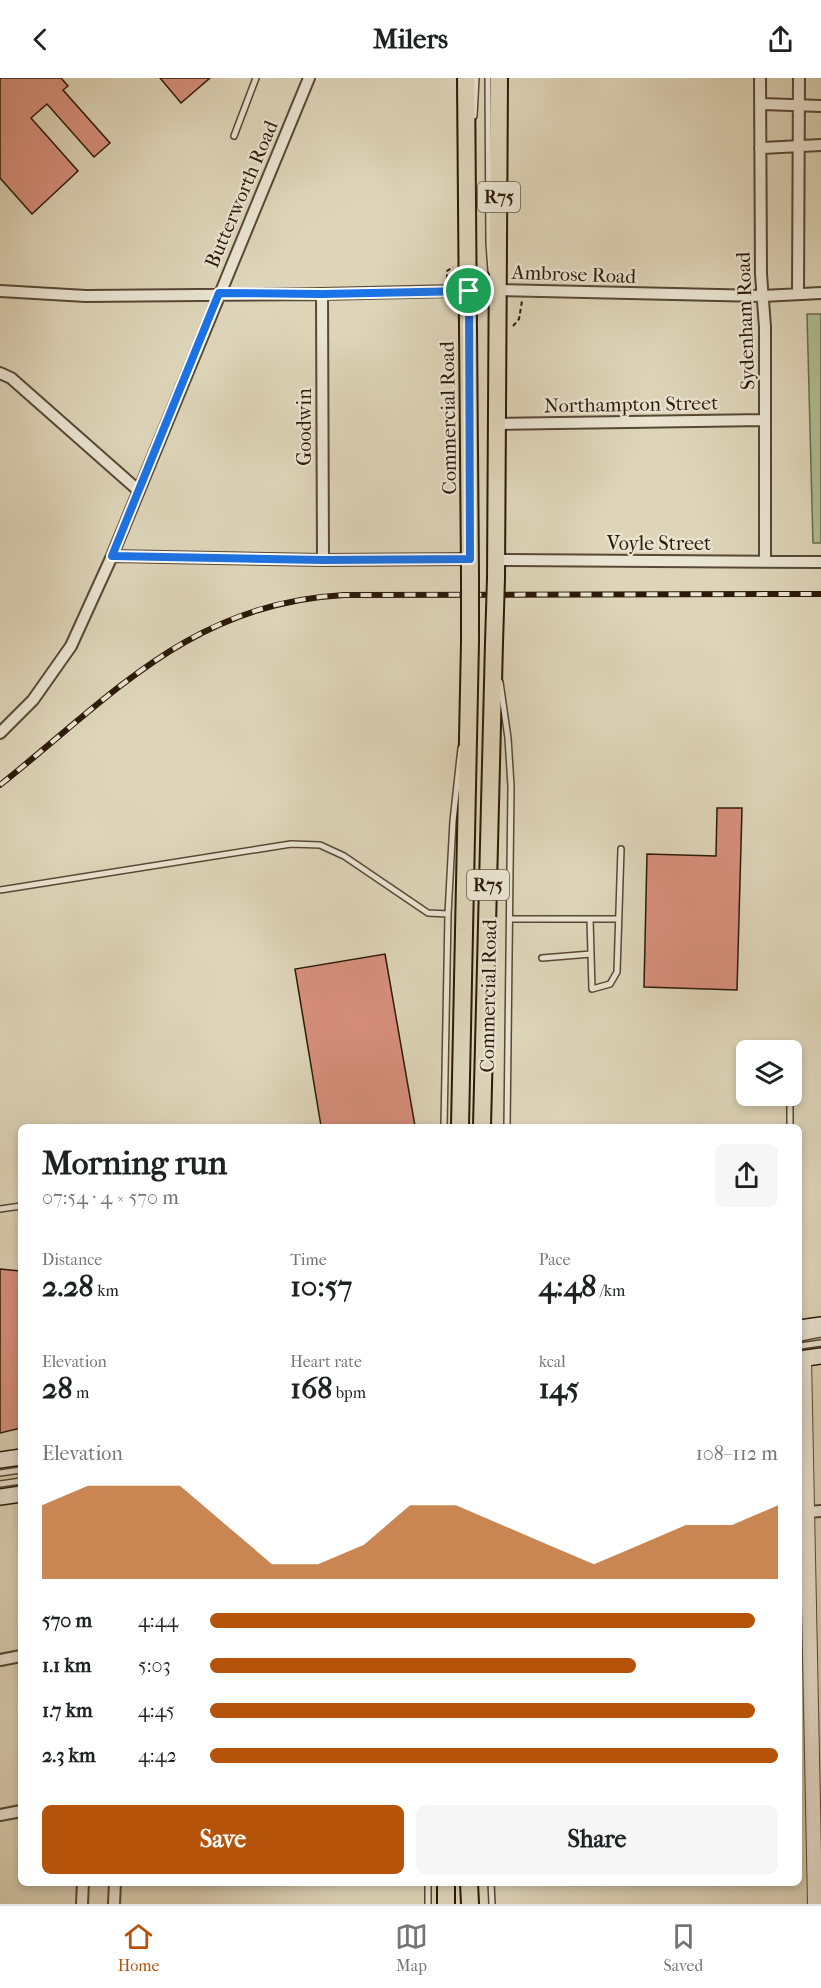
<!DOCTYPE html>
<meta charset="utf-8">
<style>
:root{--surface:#fff;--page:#f6f6f6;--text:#202124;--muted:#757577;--line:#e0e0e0;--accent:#b45309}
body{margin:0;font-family:"IM FELL French Canon",serif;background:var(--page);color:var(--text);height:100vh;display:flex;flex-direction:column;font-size:22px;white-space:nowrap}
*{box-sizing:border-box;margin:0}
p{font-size:20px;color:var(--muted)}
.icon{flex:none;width:33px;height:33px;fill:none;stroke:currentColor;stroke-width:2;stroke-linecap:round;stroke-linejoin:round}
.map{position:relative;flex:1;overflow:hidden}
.sheet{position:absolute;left:18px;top:1046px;width:784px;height:762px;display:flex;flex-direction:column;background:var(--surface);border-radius:9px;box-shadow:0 3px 9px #0003}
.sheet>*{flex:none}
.controls{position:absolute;left:736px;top:962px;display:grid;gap:12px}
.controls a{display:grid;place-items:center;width:66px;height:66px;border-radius:9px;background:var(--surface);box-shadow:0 3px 9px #0003;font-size:30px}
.pin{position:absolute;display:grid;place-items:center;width:51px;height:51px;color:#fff;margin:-26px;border:3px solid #fff;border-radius:50%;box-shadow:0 2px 6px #0007}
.round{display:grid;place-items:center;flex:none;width:63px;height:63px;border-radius:9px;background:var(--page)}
.overview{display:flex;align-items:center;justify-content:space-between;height:102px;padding:0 24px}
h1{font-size:33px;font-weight:700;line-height:45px}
.metrics{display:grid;grid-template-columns:repeat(3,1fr);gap:9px;height:102px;padding:6px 24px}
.metrics div{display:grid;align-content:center}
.metrics b{font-size:30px;font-weight:700}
.metrics small{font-size:16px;font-weight:400}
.metrics p{font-size:16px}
.chart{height:168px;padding:12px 24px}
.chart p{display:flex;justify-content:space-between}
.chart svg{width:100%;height:108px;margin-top:6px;fill:var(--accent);opacity:.7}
.primary-button{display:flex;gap:12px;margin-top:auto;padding:12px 24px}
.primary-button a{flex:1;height:69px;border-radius:9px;background:var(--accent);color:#fff;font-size:24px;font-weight:700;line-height:69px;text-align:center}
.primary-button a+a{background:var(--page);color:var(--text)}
ul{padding:0 24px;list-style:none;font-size:20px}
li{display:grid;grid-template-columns:96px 72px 1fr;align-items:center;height:45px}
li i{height:15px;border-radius:8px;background:var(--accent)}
header{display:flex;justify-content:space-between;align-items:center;height:78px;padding:0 24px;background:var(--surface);font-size:27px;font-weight:700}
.menu{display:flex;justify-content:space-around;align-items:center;height:84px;border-top:2px solid var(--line);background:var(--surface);font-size:16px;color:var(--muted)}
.menu a{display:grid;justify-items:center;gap:3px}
.menu .on{color:var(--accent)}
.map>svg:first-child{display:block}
.green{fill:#acbe92;stroke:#6c6c4d;stroke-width:1.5}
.building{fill:#d8907d;stroke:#2c1908;stroke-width:1.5}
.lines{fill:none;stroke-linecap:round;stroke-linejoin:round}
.service-casing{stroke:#584834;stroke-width:8}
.minor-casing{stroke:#584834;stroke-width:14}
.tertiary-casing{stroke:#584834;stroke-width:16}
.secondary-casing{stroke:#2c1908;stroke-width:18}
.primary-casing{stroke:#2c1908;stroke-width:20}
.path{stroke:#2c1908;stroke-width:2;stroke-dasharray:4.5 3;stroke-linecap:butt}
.service{stroke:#eae4d2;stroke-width:5}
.minor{stroke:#eae4d2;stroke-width:10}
.tertiary{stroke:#eae4d2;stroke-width:14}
.secondary{stroke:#eae4d2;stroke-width:15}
.primary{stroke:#ded5b9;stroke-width:16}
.rail-casing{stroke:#2c1908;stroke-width:6}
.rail{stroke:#eae4d2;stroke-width:4;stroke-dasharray:11;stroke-linecap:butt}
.primary-bridge-casing{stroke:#2c1908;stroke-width:20;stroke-linecap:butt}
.primary-bridge{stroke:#ded5b9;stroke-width:16}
.route-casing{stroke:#fff;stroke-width:12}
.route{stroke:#1a73e8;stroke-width:8}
.labels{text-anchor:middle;stroke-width:4.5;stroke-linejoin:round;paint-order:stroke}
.shield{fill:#eae4d2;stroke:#655645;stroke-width:1.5}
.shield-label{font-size:18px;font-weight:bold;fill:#2c1908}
.street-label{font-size:20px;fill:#2c1908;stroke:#eae4d2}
</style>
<header><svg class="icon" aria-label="back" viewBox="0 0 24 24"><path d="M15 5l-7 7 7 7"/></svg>Milers<svg class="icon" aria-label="share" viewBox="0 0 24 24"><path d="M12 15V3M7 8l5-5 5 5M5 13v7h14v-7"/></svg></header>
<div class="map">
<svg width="821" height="1826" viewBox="0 0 821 1826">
<rect width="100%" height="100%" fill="#ded5b9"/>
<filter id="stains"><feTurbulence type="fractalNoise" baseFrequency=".00333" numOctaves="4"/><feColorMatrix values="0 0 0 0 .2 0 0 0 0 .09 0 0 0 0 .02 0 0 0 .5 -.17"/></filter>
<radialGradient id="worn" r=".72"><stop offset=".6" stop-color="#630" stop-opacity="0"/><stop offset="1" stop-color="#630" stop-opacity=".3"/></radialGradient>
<path class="green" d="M807 236H821V465H813Z"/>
<path class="building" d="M0 0H61L68 8 63 12 110 65 94 79 47 26 31 40 78 93 32 136 0 100Z
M160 0H210L181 25Z
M717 730H742L737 912 644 909 647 776 716 778Z
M385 876 415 1048H321L295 891Z
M0 1191 20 1193 21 1200V1350L0 1355Z"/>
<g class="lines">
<defs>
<path id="service" d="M488 0 489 165 491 193
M474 38 476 0
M234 58 256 0
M500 604 508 660 511 708 507 1048
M0 812 291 766 320 767 344 778 428 835 448 836
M510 841H618
M590 841 592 911 610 906 617 894 621 771
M542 880 591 876
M444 1048 448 836 453 743 461 670
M790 1048V1023
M0 1131 21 1128
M800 1260 821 1256
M800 1268 821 1265
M0 1395 21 1392
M0 1406 21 1403
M428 1804V1826
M491 1804 492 1826"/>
<path id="minor" d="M760 0 761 196 765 249V484
M760 26 821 28
M760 70 821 67
M0 213 86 218 322 216 498 212 762 218 821 215
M322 216 323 482
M798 216 799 0
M0 295 11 300 139 413
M497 346 765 342
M112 478 323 482 470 481
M496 482 821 484
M0 655 33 622 71 568 112 478 309 0
M808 1434 821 1433
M0 1582 21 1578
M0 1737 21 1733
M82 1826 83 1804
M114 1826 115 1804"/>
<path id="tertiary" d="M804 1281 815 1826"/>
<path id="secondary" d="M800 1250 821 1247
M800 1281 821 1278
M0 1382 21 1379
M0 1419 21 1416"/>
<path id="primary" d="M466 0 470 498
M496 500 499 0
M460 1048 470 564
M482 1048 494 565
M446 1804V1826
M469 1804 470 1826"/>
</defs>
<use href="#service" class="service-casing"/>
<use href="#minor" class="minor-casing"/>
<use href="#tertiary" class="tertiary-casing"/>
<use href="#secondary" class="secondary-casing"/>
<use href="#primary" class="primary-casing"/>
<path class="path" d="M447 201V193L453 189
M513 248 519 241 522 223"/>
<use href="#service" class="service"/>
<use href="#minor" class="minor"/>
<use href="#tertiary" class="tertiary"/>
<use href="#secondary" class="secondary"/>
<use href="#primary" class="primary"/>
<defs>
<path id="rail" d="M0 707C112 618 191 525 344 517L821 516"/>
</defs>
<use href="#rail" class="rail-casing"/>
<use href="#rail" class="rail"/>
<defs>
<path id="primary-bridge" d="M470 564V498
M494 565 496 500"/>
</defs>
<use href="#primary-bridge" class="primary-bridge-casing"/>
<use href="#primary-bridge" class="primary-bridge"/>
</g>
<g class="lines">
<defs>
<path id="route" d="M469 213 470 481 323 482 112 478 219 215 322 216Z"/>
</defs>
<use href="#route" class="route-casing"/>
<use href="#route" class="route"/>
</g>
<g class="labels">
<g class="shield">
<rect x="478" y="104" width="42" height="30" rx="4.5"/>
<rect x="467" y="792" width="42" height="30" rx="4.5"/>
</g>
<g class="shield-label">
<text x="499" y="125">R75</text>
<text x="488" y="813">R75</text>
</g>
<g class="street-label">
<text transform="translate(241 116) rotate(-67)" y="7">Butterworth Road</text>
<text transform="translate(574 196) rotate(2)" y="7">Ambrose Road</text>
<text transform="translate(745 243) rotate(-92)" y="7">Sydenham Road</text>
<text transform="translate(631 326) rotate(-1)" y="7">Northampton Street</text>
<text transform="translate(448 340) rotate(-91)" y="7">Commercial Road</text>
<text transform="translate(304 349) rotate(-90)" y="7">Goodwin</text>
<text x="659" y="472">Voyle Street</text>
<text transform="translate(488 918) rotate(-89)" y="7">Commercial Road</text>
</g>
</g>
<rect width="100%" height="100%" filter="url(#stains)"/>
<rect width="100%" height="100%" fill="url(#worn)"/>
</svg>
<div class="controls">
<a><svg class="icon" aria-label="layers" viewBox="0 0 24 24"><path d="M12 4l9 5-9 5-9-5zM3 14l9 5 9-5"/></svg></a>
</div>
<div class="pin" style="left:469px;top:213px;background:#1e9e55"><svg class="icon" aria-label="arrive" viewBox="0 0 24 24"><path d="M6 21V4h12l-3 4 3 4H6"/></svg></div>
<section class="sheet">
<div class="overview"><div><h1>Morning run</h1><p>07:54 · 4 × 570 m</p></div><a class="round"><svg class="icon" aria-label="share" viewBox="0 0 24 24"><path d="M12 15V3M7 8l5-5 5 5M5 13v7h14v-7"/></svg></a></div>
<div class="metrics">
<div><p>Distance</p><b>2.28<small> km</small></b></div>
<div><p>Time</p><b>10:57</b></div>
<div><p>Pace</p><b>4:48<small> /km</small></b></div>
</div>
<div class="metrics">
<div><p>Elevation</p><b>28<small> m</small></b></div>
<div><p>Heart rate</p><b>168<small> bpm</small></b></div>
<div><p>kcal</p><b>145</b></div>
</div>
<div class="chart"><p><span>Elevation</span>108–112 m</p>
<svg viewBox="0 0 160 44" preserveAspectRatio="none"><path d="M0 44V14L10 6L20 6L30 6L40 22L50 38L60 38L70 30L80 14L90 14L100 22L110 30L120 38L130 30L140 22L150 22L160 14V44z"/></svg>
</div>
<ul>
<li><b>570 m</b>4:44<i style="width:96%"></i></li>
<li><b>1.1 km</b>5:03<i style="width:75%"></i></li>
<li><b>1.7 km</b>4:45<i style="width:96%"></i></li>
<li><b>2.3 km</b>4:42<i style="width:100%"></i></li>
</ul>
<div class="primary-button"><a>Save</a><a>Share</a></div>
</section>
</div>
<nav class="menu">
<a class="on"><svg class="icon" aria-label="home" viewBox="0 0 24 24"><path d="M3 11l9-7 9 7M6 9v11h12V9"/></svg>Home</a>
<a><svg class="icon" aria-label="map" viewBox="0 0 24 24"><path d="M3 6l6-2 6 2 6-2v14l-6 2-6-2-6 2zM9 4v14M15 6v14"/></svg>Map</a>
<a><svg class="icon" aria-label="saved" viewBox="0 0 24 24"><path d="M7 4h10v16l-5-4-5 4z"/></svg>Saved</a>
</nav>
